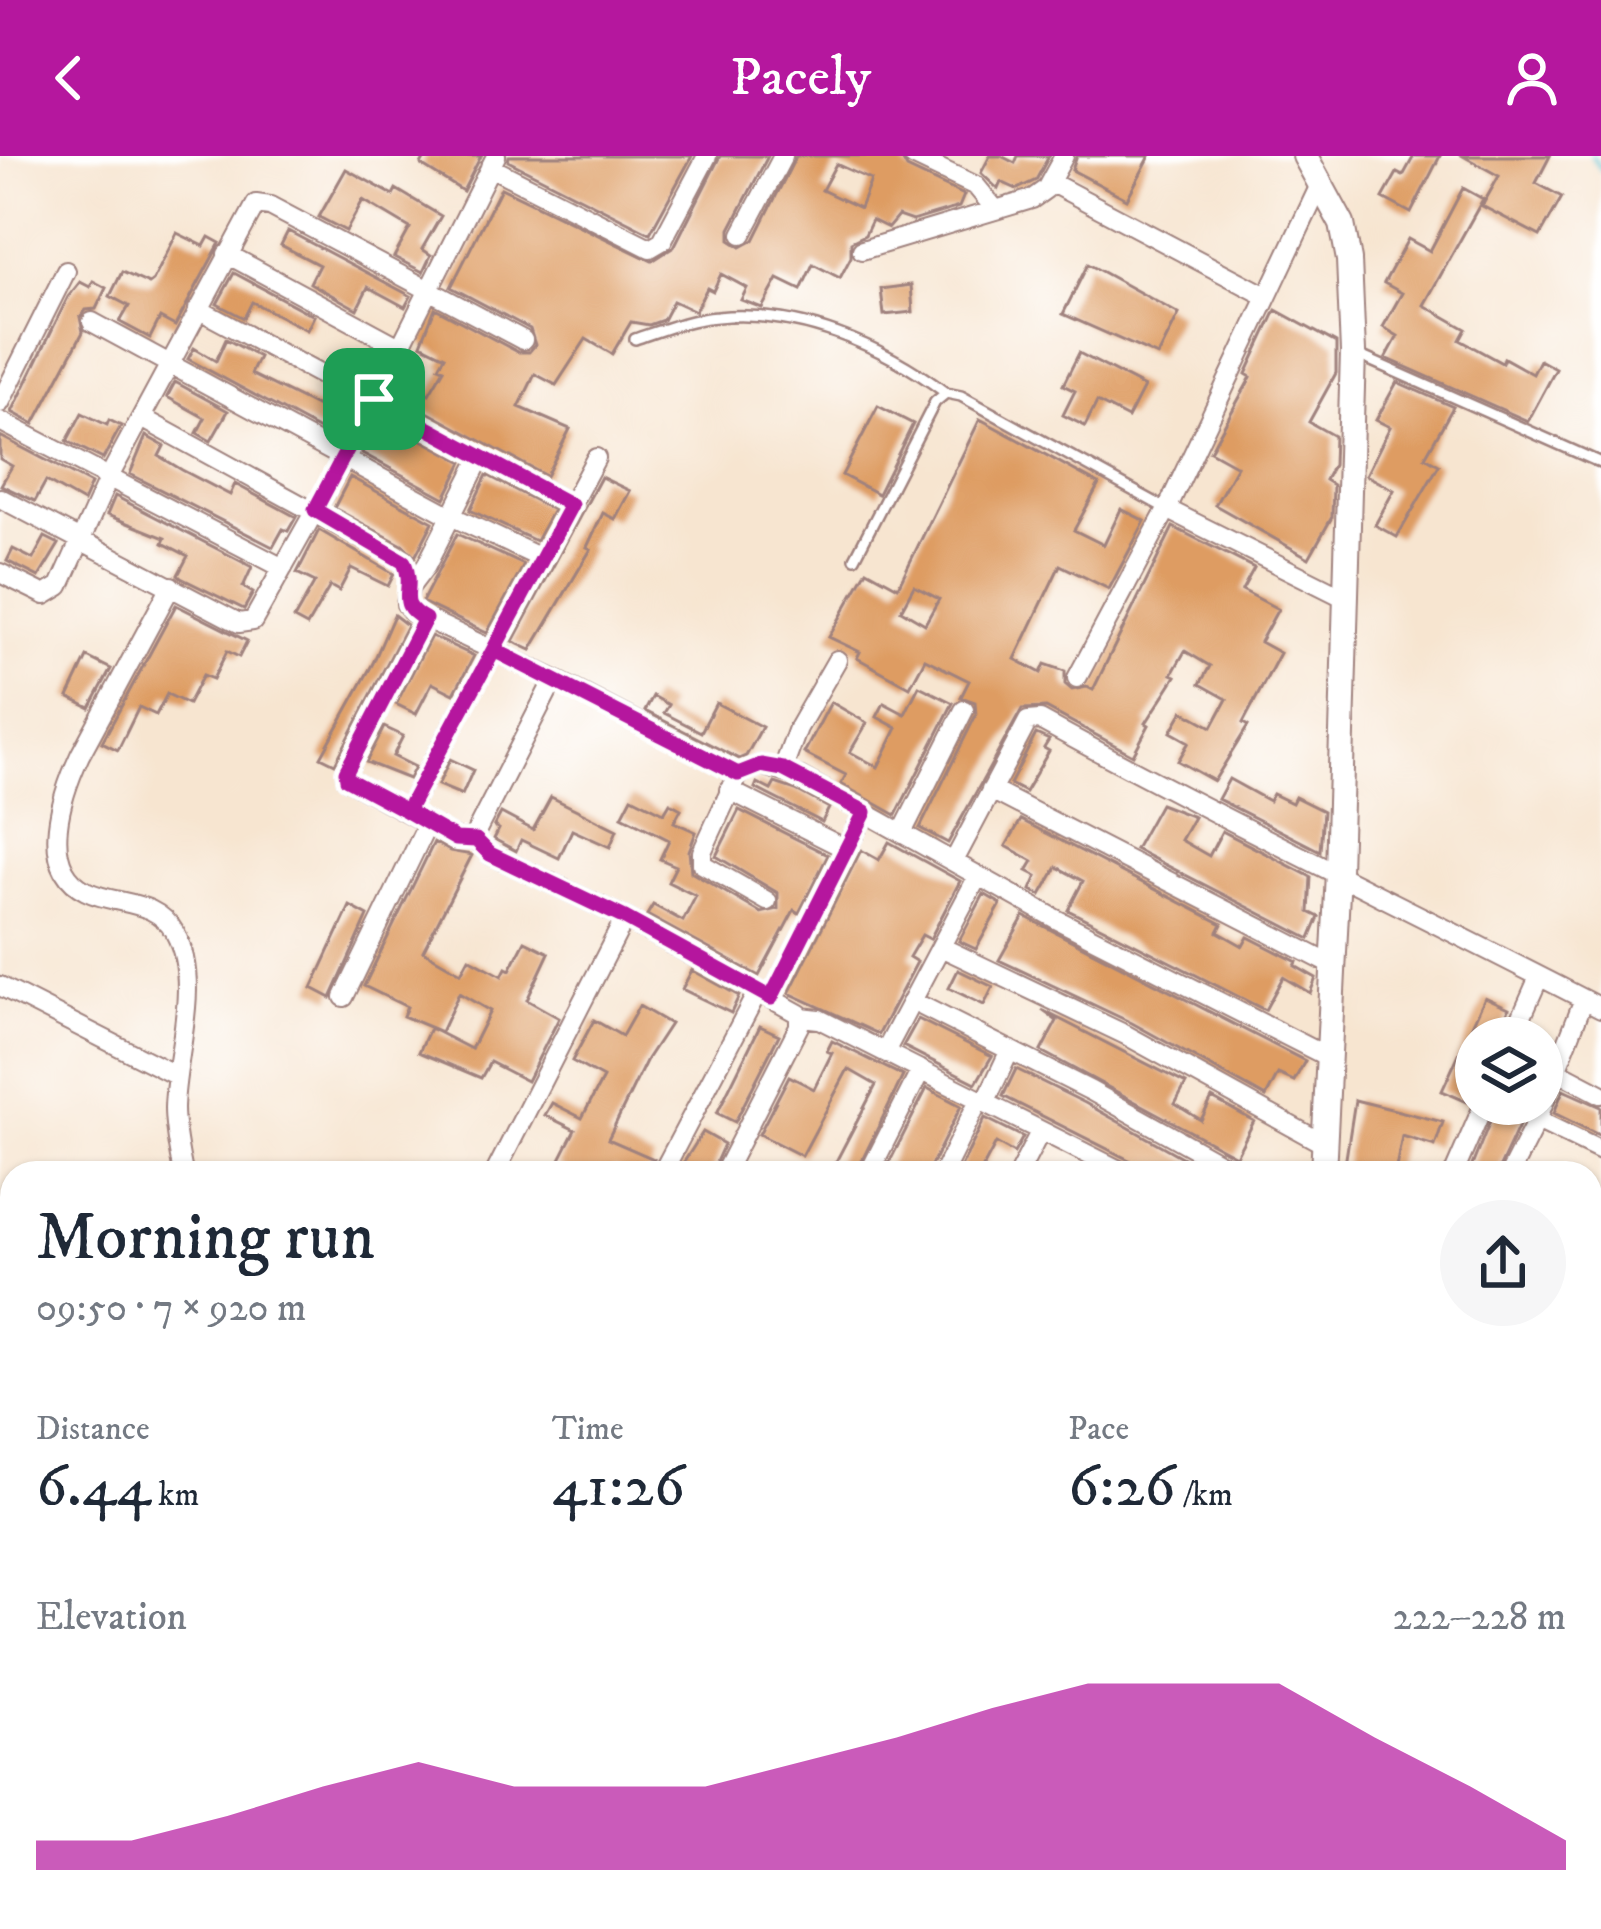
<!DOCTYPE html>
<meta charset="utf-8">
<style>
:root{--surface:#fff;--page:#f6f6f7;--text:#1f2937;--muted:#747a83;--accent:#b5179e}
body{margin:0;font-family:"IM FELL DW Pica",serif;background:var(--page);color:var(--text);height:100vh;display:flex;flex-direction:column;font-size:45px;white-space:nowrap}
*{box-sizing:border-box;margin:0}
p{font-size:39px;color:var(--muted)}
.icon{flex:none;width:66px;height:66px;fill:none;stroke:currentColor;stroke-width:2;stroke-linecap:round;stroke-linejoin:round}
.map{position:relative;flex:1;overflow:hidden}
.drawer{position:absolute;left:0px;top:1005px;width:1602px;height:768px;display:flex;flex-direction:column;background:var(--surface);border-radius:36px 36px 0 0;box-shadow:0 3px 9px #0004}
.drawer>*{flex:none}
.fabs{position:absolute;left:1455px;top:861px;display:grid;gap:24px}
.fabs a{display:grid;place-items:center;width:108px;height:108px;border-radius:50%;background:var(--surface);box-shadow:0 3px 9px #0004;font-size:60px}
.pin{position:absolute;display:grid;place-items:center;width:102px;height:102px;color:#fff;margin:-51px;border-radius:24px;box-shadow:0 6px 18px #0006}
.round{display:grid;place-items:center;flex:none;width:126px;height:126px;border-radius:63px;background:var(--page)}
.headline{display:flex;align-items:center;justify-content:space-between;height:204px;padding:0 36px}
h1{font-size:66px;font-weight:600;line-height:90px}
.figures{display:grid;grid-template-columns:repeat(3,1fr);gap:18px;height:204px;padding:12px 36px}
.figures div{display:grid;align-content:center}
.figures b{font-size:60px;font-weight:600}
.figures small{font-size:33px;font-weight:400}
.figures p{font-size:33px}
.chart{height:336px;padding:24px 36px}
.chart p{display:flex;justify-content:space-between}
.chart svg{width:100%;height:216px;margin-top:12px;fill:var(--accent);opacity:.7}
header{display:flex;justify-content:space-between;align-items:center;height:156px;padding:0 36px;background:var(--accent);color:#fff;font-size:54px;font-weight:600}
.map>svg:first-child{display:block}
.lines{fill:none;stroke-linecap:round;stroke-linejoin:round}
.stream{stroke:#5bc6d5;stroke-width:4.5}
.building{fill:#de9c62;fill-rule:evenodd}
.service-casing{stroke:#a0827e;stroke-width:14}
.minor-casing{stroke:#a0827e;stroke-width:22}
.tertiary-casing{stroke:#a0827e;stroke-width:28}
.service{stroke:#fff;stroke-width:9}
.minor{stroke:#fff;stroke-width:18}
.tertiary{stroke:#fff;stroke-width:24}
.route-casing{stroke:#fff;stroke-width:24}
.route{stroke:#b5179e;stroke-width:15}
</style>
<header><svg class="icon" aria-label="back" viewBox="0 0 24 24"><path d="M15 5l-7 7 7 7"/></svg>Pacely<svg class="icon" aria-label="person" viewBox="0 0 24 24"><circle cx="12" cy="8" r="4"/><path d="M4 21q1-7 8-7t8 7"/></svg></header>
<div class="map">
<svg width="1601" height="1773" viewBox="0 0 1601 1773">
<rect width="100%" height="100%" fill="#fff"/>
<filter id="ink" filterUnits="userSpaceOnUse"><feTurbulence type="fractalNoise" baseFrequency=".00833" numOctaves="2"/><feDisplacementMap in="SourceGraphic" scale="24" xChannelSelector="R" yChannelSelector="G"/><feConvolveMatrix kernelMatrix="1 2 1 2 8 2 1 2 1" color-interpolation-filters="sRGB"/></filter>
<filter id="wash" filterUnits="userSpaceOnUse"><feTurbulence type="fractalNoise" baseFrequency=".004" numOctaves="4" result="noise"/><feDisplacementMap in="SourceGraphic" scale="48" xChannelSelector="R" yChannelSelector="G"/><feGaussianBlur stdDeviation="2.7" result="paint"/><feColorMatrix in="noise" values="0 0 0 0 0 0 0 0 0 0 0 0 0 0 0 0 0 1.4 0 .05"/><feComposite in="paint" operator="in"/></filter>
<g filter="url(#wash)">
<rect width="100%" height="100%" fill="#f7e5d0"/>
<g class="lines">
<path class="stream" d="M1592 0 1601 13"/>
</g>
<g id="blocks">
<path class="building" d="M426 0H481L463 35 421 9Z
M509 0H692L650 77 508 5Z
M720 0H768L730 73V84L741 91 754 84 796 0H900L907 12 964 39 959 51 912 65 898 60 888 72 872 64 865 79 851 86V101L840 122 813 108 801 134 778 123 762 152 741 144 747 132 721 118 713 135 707 132 695 155 673 145 663 164 649 169 631 166 612 198 586 183 556 229 535 218 519 251 570 273 546 320 394 238 402 224 429 238 444 213 439 211 445 200 421 188 435 152 518 196H529L535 189 530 173 451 131 501 32 652 105 674 91ZM836 8 871 24 860 52 822 34Z
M990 0H1001L1015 7 1018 0H1049L1036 24 1017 33 1001 26 998 33 981 17Z
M1077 0H1150L1127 43 1072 14Z
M1414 0H1440L1411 57 1383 42 1397 17 1403 20Z
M1463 0H1550L1536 27 1562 41 1540 80 1482 50 1499 20Z
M346 13 393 39 396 33 441 60 422 93 431 99 423 116 394 101 410 72 363 44 346 75 319 61Z
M1463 32 1483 43 1424 149 1466 173 1460 184 1502 207 1504 202 1533 218 1540 204 1556 213 1528 265 1386 202 1398 180 1383 171 1402 137 1384 127 1408 83 1430 95Z
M288 75 411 140 405 151 368 131 357 153 310 127 319 109 281 89Z
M177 77 204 90 209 81 220 87 175 170 160 162 150 182 120 166 129 150 110 140 122 116 149 128 153 125Z
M1088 108 1179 158 1158 200 1063 158Z
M234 117 314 160 307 174 252 146 244 162 217 148Z
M93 125 106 132 96 153 86 154 80 161 83 176 34 268 12 256 68 141 80 126 90 131Z
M911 129 913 156 884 159 881 133Z
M1276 154 1336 187V217L1309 266 1334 280 1333 309 1325 324 1333 329 1332 361 1309 402 1215 349 1237 310 1210 295 1251 221 1246 218Z
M226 183 259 201 251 218 348 266 338 284 188 203 194 192 216 205Z
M1079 197 1144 231 1128 262 1097 246 1085 270 1063 259 1075 235 1063 229Z
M175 226 228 255 211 285 197 277 205 262 167 241Z
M1397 226 1453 251 1425 301 1439 309 1397 381 1375 369 1394 334 1366 319 1390 271 1376 264Z
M878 250 913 268 878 338 842 319Z
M82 257 107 269 109 264 121 270 103 303 67 285Z
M383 263 463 306 445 342 362 297Z
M980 263 1099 328 1074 374 1104 389 1121 353 1145 365 1109 433 1060 409 1015 503 1041 517 1045 508 1065 515V528L1072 534 1087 531 1093 534 1173 371 1254 412 1242 434 1278 453 1260 486 1280 497 1243 567 1248 570 1214 625 1178 605 1189 586 1171 576 1183 555 1212 571 1227 543 1200 528 1210 510 1185 495 1172 518 1176 520 1146 567 1149 569 1133 599 1046 552 1022 553 948 687 920 672 976 559 975 546 961 541 969 525 925 503 910 531 857 502 860 496 829 481 867 414 898 431ZM914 430 939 443 925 468 901 454Z
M0 280 91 328 83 346 46 325 35 345 1 329 12 310 0 303Z
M146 280 164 290 159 300 182 314 230 339 235 328 296 361 288 375 283 373 273 391 130 318Z
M487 319 553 354 536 385 470 354Z
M350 321 433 366 415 401 404 390 334 352Z
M601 321 630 335 615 363 603 357 587 391 591 393 531 494 518 488 513 485Z
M115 340 252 411 243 431 253 437 244 453 181 422 178 419 188 400 163 387 165 382 107 359Z
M319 374 394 418 388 430 351 412 339 435 330 430 307 470 294 463 315 426 297 417Z
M457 378 524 409 487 477 422 446Z
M45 381 59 388 39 421 7 405 13 393 33 403Z
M176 449 247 485 239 501 227 495 213 523 203 519 188 548 167 538 156 559 139 551 118 594 102 586Z
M394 459 407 469 335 608 321 601 373 507Z
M431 480 474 500 454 538 432 527 416 558 396 548Z
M87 501 111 513 90 552 68 541Z
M919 530 953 547 896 659 841 628 846 619 804 597 831 546 867 567 850 596 878 611 897 572 877 561 884 547 905 558Z
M653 540 669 549 664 557 701 576 716 547 762 571 746 600 739 603 645 555Z
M384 571 403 580 393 600 415 611 409 623 366 606Z
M1036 578 1049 584 1044 592 1049 595 1025 636 1010 628Z
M450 603 473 614 462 639 438 629Z
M1229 623 1269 645 1273 638 1292 647 1295 641 1323 655 1320 695 1218 643Z
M757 627 771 634 775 627 796 634 829 652 822 666 755 632Z
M551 641 617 674 610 691 572 674 559 702 521 684 516 695 494 683 499 673 494 670 501 657 533 674Z
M632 641 664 657 670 647 681 653 674 666 696 676 689 695 691 716 761 757 778 753V737L716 700 739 654 828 699 799 757 794 754 759 820 647 759 653 749 683 765 696 740 668 726 676 710 660 703 669 684 622 660Z
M1160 648 1194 661 1181 684 1209 700 1222 675 1311 721 1309 756 1319 761 1310 783 1135 693Z
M1021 664 1222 768 1218 776 1243 790 1248 781 1297 806 1295 810 1316 822 1310 837 1283 821 1265 854 1068 754 1083 725 1057 711 1041 739 1031 734 1037 720 1027 715 1033 705 1006 690Z
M434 686 450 695 472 699 423 795 461 817 469 802 502 820 506 812 510 814 525 785 549 797 527 844 559 862 527 925 490 906 481 922 419 896 430 872 471 893 490 855 459 837 441 876 403 860 407 851 364 830Z
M889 686 960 725 930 783 922 779 909 801 917 806 879 878 789 837 861 694 879 704Z
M984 738 1001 748 976 793 959 785Z
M350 750 368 760 331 842 312 832Z
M1024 760 1305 905 1294 925 1278 918 1266 941 1132 867 999 804Z
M692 814 739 840 731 857 682 833Z
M958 814 993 831 984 849 949 832Z
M1485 841 1509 852 1499 882H1476V937L1470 947 1442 935Z
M639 850 670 868 647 903 608 983 654 1003 649 1017H625L614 1012 612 1017H572L557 1009 575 974 545 959 552 947 582 962 603 922 572 905 594 864 622 880Z
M1042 854 1186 928 1175 948 1201 964 1212 942 1254 965 1236 1000 1041 895 1057 865Z
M918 863 992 900 976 927 903 890Z
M760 870 779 879 735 966 717 957Z
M832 885 903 920 856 1017H830L876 929 848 913 802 1000 759 978 789 920 814 933 832 897 827 895Z
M1016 913 1085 947 1210 1017H1139L1131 1005 1003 940Z
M927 932 961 950 933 1006 926 1017H884Z
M1563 934 1601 951V980L1554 957Z
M1355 944 1443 966 1435 990 1402 980 1395 1017 1344 1015Z
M1497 948H1529L1497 1017H1469Z
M985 962 1023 981 1014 997 996 987 980 1017H958Z
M703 976 724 988 711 1017H677Z"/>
</g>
</g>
<g filter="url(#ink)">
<use href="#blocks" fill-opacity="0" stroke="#a0827e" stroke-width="3"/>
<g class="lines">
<defs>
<path id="service" d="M635 183C662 174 689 163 717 161 799 153 882 189 946 237
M1358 199 1601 307
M855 402 935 246 946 237 961 240 1167 353
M1310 1761 1334 1773"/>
<path id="minor" d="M913 0 976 30 995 53
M490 11 650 92 662 85 707 0
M1050 26 1266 140
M742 78 783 0
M862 94 1032 43 1046 33 1064 0
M227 98 401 192
M198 153 373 247
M92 166 451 360 543 403
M374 243 571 349
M0 247 66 115
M142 262 398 402C413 413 410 432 406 448L412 456 554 523 738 618 761 609 801 621 1056 763 1328 901
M0 265 283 412
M0 342 239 467 253 465 344 303 496 0
M1167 353 1319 31
M0 417 45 439 60 430 109 321 256 48 270 50 523 184
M171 430 80 599C63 636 36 710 86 735 116 750 156 742 175 777 202 826 175 900 174 952 174 974 179 996 183 1017
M410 431 426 410 481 301
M425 463 346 616 347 623 456 683 476 684
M1077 522 1167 353 1345 442
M554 523 476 676V684L490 698 625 762 799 858V870L724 1017
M783 613 798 572 837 504
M738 618 702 696V708L767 745
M729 634 846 693
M991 634 1334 810
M407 655 596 302
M902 677 964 554
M954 705 1028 565 1040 564C1224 665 1414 755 1601 852
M941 791 1126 879 1324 988
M0 830 177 920
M344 841 428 667
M771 842 865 656
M912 845 1091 935 1238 1017
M801 861 819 863 1125 1017
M1512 882 1539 821
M885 896 978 720
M1557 915 1601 938
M985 947 1010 894
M1537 964 1601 995
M495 1017 625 762
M662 1017 758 835
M869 1017 921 914
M943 1017 979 944
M1019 1017 1040 976
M1454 1017 1484 948
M1510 1017 1537 964 1584 843
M1590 1177 1601 1155
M1590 1315 1601 1321
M1590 1430 1601 1436
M1590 1526 1601 1531
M0 1548 12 1553
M0 1588 12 1594
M0 1678 12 1684
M0 1732 12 1707
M169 1761 194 1773
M331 1761 341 1773
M532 1761 563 1773
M1009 1761 1030 1773
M1145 1761 1147 1773
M144 1773 150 1761
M298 1773 305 1761
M770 1773 775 1761
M920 1773 926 1761
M1593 1773 1601 1757"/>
<path id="tertiary" d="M1305 0 1342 68 1349 104 1353 196 1338 716 1323 1017
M1283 1773 1284 1761"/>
</defs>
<use href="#service" class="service-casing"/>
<use href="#minor" class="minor-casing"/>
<use href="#tertiary" class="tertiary-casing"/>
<use href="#service" class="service"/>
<use href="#minor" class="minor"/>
<use href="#tertiary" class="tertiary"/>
</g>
</g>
<g class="lines" filter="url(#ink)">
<defs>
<path id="route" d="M374 243 315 354 404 406C417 436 393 446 425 463L346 616 347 623 407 655 494 494 738 618 761 609 783 613 865 656 771 842 625 762 490 698 476 684 456 683 407 655 571 349 374 243"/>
</defs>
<use href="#route" class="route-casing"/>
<use href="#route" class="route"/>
</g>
</svg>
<div class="fabs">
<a><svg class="icon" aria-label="layers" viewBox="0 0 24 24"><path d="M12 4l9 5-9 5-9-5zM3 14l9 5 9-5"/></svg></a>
</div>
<div class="pin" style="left:374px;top:243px;background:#1e9e55"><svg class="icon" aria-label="arrive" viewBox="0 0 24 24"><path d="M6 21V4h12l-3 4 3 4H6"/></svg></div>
<section class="drawer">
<div class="headline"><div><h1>Morning run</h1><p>09:50 · 7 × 920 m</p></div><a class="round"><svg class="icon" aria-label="share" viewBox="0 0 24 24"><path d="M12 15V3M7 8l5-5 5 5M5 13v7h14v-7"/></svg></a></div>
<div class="figures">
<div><p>Distance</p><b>6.44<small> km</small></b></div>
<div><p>Time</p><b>41:26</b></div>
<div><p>Pace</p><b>6:26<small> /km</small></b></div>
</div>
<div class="chart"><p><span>Elevation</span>222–228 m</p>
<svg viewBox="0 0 160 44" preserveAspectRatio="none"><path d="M0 44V38L10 38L20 33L30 27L40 22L50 27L60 27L70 27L80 22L90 17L100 11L110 6L120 6L130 6L140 17L150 27L160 38V44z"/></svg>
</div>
</section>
</div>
